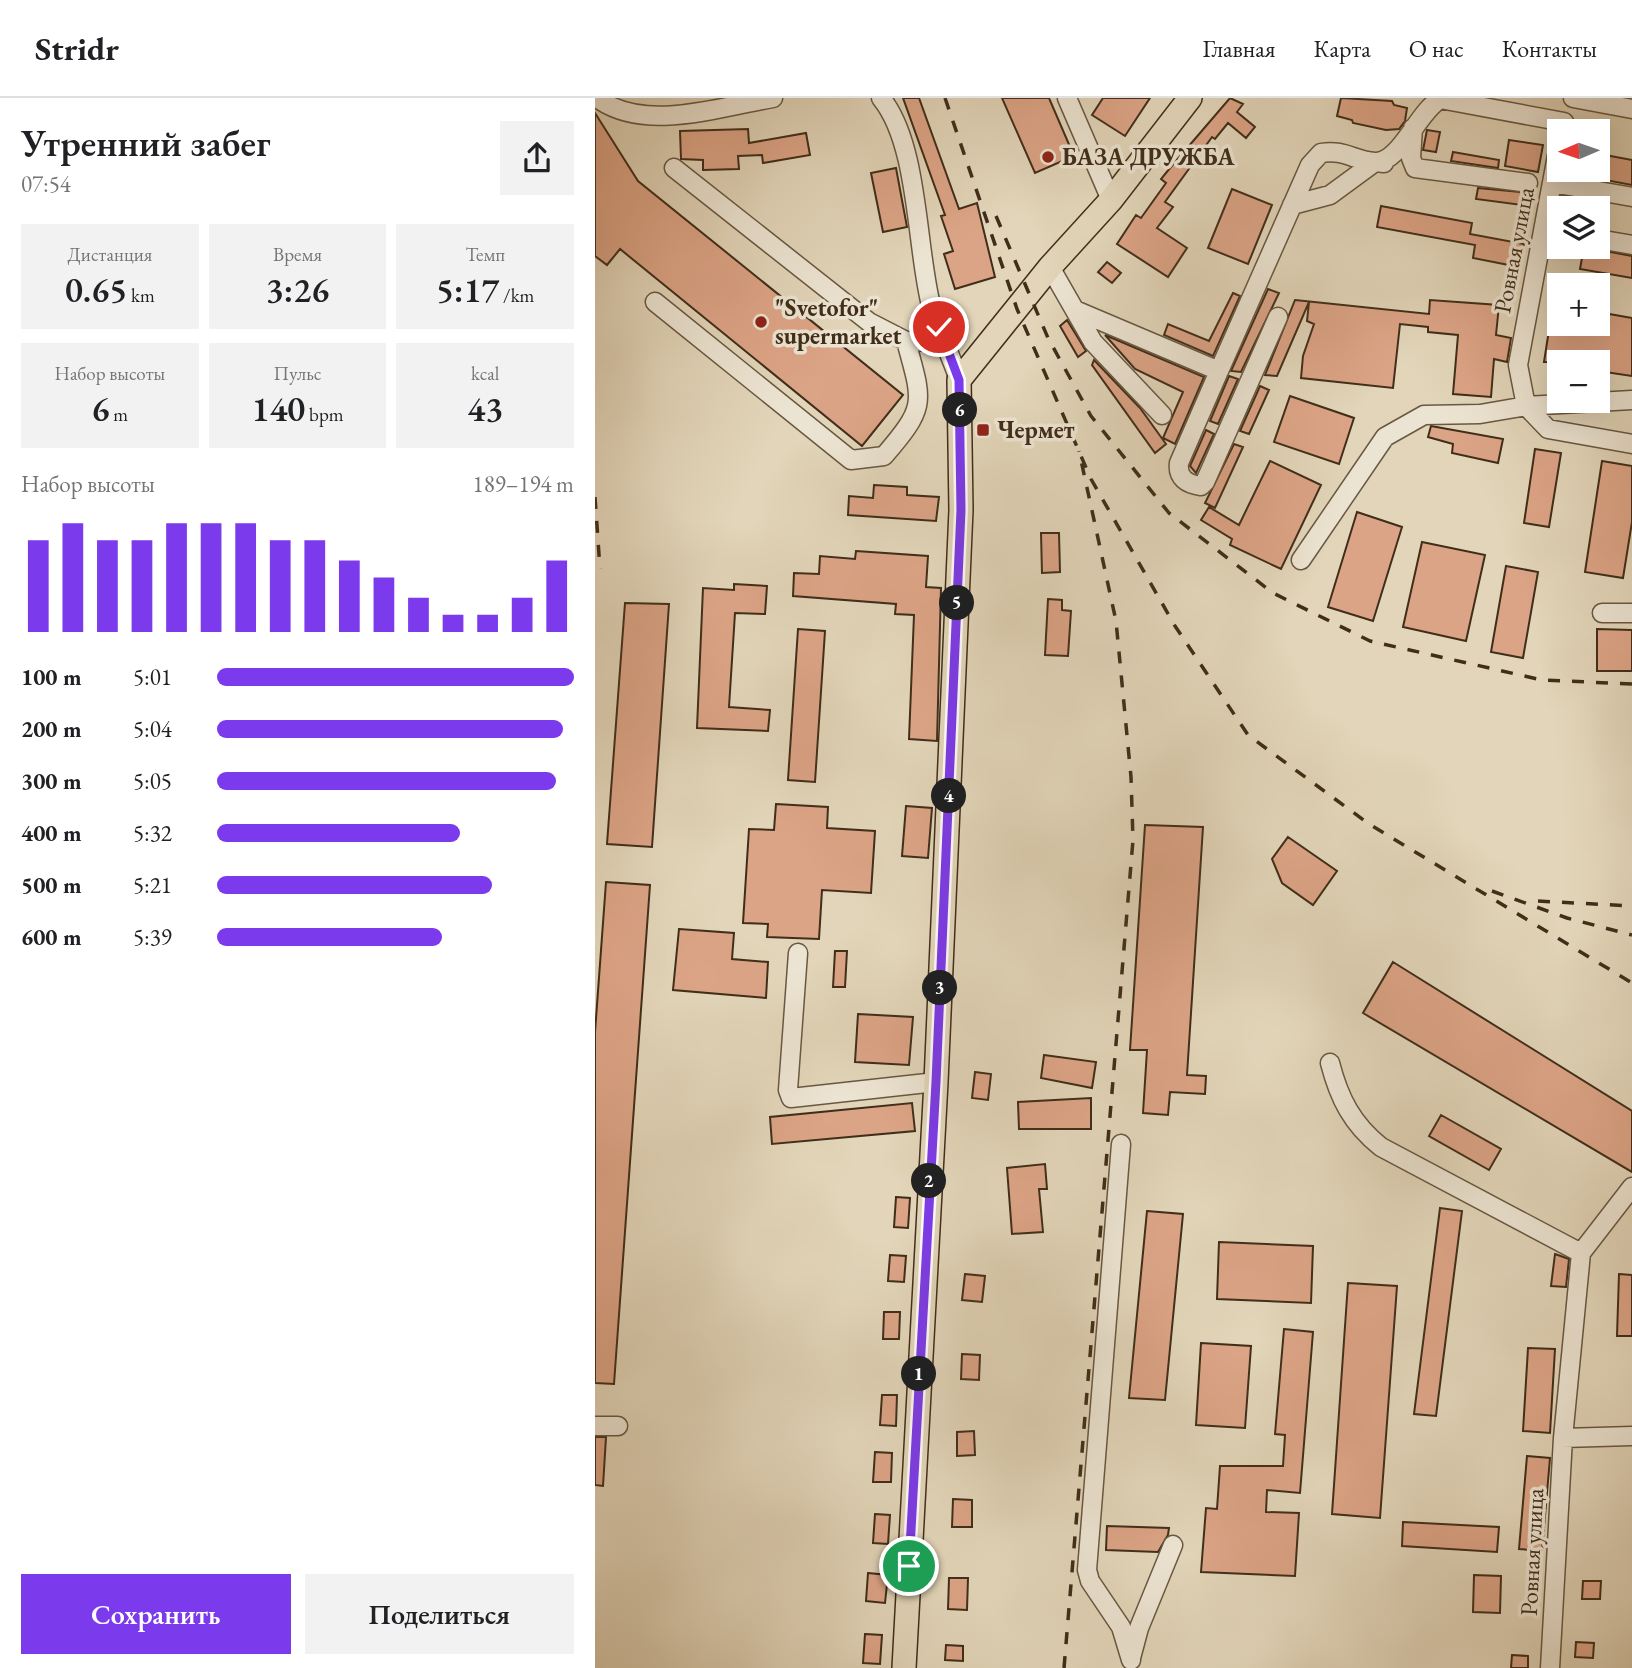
<!DOCTYPE html>
<html lang="ru">
<meta charset="utf-8">
<style>
:root{--surface:#fff;--page:#f2f2f2;--text:#202124;--muted:#757577;--line:#e0e0e0;--accent:#7c3aed}
body{margin:0;font-family:"EB Garamond",serif;background:var(--page);color:var(--text);height:100vh;display:flex;flex-direction:column;font-size:26px;white-space:nowrap}
*{box-sizing:border-box;margin:0}
p{font-size:23px;color:var(--muted)}
.icon{flex:none;width:38px;height:38px;fill:none;stroke:currentColor;stroke-width:2;stroke-linecap:round;stroke-linejoin:round}
.map{position:relative;flex:1;overflow:hidden}
.panel{display:flex;flex-direction:column;background:var(--surface);width:595px}
.panel>*{flex:none}
.needle{width:46px;rotate:268deg}
.tools{position:absolute;left:952px;top:21px;display:grid;gap:14px}
.tools a{display:grid;place-items:center;width:63px;height:63px;border-radius:0px;background:var(--surface);box-shadow:0 7px 28px #0002;font-size:35px}
.pin{position:absolute;display:grid;place-items:center;width:60px;height:60px;color:#fff;margin:-30px;border:4px solid #fff;border-radius:50%;box-shadow:0 2px 7px #0007}
.km{position:absolute;width:35px;height:35px;margin:-18px;border-radius:50%;background:#222;color:#fff;font-size:19px;line-height:35px;text-align:center}
.round{display:grid;place-items:center;flex:none;width:74px;height:74px;border-radius:0px;background:var(--page)}
.summary{display:flex;align-items:center;justify-content:space-between;height:119px;padding:0 21px}
h1{font-size:38px;font-weight:600;line-height:52px}
.metrics{display:grid;grid-template-columns:repeat(3,1fr);gap:10px;height:119px;padding:7px 21px}
.metrics div{display:grid;align-content:center;border-radius:0px;background:var(--page);text-align:center}
.metrics b{font-size:35px;font-weight:600}
.metrics small{font-size:19px;font-weight:400}
.metrics p{font-size:19px}
.chart{height:196px;padding:14px 21px}
.chart p{display:flex;justify-content:space-between}
.chart svg{width:100%;height:126px;margin-top:7px;stroke:var(--accent);stroke-width:6}
.cta{display:flex;gap:14px;margin-top:auto;padding:14px 21px}
.cta a{flex:1;height:80px;border-radius:0px;background:var(--accent);color:#fff;font-size:28px;font-weight:600;line-height:80px;text-align:center}
.cta a+a{background:var(--page);color:var(--text)}
ul{padding:0 21px;list-style:none;font-size:23px}
li{display:grid;grid-template-columns:112px 84px 1fr;align-items:center;height:52px}
li i{height:18px;border-radius:9px;background:var(--accent)}
header{display:flex;align-items:center;gap:42px;box-sizing:border-box;height:98px;padding:0 35px;background:var(--surface);border-bottom:2px solid var(--line)}
header strong{font-size:33px}
nav{display:flex;gap:38px;margin-inline-start:auto;font-size:24px}
main{display:flex;flex:1;min-height:0}
.map>svg:first-child{display:block}
.building{fill:#dca486;stroke:#402e1a;stroke-width:2}
.lines{fill:none;stroke-linecap:round;stroke-linejoin:round}
.minor-casing{stroke:#685842;stroke-width:21}
.major-casing{stroke:#402e1a;stroke-width:26}
.minor{stroke:#ece4d2;stroke-width:18}
.major{stroke:#e2d5b9;stroke-width:23}
.rail{stroke:#402e1a;stroke-width:3.5;stroke-dasharray:12 12;stroke-linecap:butt}
.route-casing{stroke:#fff;stroke-width:14}
.route{stroke:#7c3aed;stroke-width:9}
.poi-dot{fill:#8f2418;stroke:#ece4d2;stroke-width:2.5}
.labels{text-anchor:middle;stroke-width:7;stroke-linejoin:round;paint-order:stroke}
.poi-label{font-size:24px;font-weight:bold;fill:#402e1a;stroke:#ece4d2;text-anchor:start}
.street-label{font-size:24px;fill:#402e1a;stroke:#ece4d2}
</style>
<header>
<strong>Stridr</strong>
<nav><a>Главная</a><a>Карта</a><a>О нас</a><a>Контакты</a></nav>
</header>
<main>
<section class="panel">
<div class="summary"><div><h1>Утренний забег</h1><p>07:54</p></div><a class="round"><svg class="icon" aria-label="share" viewBox="0 0 24 24"><path d="M12 15V3M7 8l5-5 5 5M5 13v7h14v-7"/></svg></a></div>
<div class="metrics">
<div><p>Дистанция</p><b>0.65<small> km</small></b></div>
<div><p>Время</p><b>3:26</b></div>
<div><p>Темп</p><b>5:17<small> /km</small></b></div>
</div>
<div class="metrics">
<div><p>Набор высоты</p><b>6<small> m</small></b></div>
<div><p>Пульс</p><b>140<small> bpm</small></b></div>
<div><p>kcal</p><b>43</b></div>
</div>
<div class="chart"><p><span>Набор высоты</span>189–194 m</p>
<svg viewBox="0 0 160 44" preserveAspectRatio="none"><path d="M5 44V12M15 44V6M25 44V12M35 44V12M45 44V6M55 44V6M65 44V6M75 44V12M85 44V12M95 44V19M105 44V25M115 44V32M125 44V38M135 44V38M145 44V32M155 44V19"/></svg>
</div>
<ul>
<li><b>100 m</b>5:01<i style="width:100%"></i></li>
<li><b>200 m</b>5:04<i style="width:97%"></i></li>
<li><b>300 m</b>5:05<i style="width:95%"></i></li>
<li><b>400 m</b>5:32<i style="width:68%"></i></li>
<li><b>500 m</b>5:21<i style="width:77%"></i></li>
<li><b>600 m</b>5:39<i style="width:63%"></i></li>
</ul>
<div class="cta"><a>Сохранить</a><a>Поделиться</a></div>
</section>
<div class="map">
<svg width="1037" height="1570" viewBox="0 0 1037 1570">
<rect width="100%" height="100%" fill="#e2d5b9"/>
<filter id="stains"><feTurbulence type="fractalNoise" baseFrequency=".00286" numOctaves="4"/><feColorMatrix values="0 0 0 0 .2 0 0 0 0 .09 0 0 0 0 .02 0 0 0 .5 -.17"/></filter>
<radialGradient id="worn" r=".72"><stop offset=".6" stop-color="#630" stop-opacity="0"/><stop offset="1" stop-color="#630" stop-opacity=".3"/></radialGradient>
<path class="building" d="M308 0H324L364 111 382 105 400 179 360 191 349 156 358 153 346 118 350 117Z
M407 0H454L479 58 440 75Z
M508 0H555L530 38 497 17Z
M635 0 648 6 642 14 660 29 651 40 633 25 620 41 617 39 570 104 578 109 562 130 592 150 573 179 522 146 541 117 546 120 571 85 566 81 575 70Z
M746 0 797 3 799 7 812 10 810 23 804 31 791 32 758 25 757 22 742 18Z
M0 15 43 83 308 297 267 348 25 151 12 167 0 158Z
M153 31 154 45 211 35 215 57 168 65 167 57 143 58 144 71 108 72V62L86 61 85 33Z
M832 32 845 34 841 54 828 52Z
M914 42 948 47 943 74 910 68Z
M858 54 904 62 903 70 856 63Z
M1005 56 1037 62V87L1000 80Z
M301 70 312 129 288 134 276 75Z
M883 90 937 95 935 108 881 101Z
M637 91 677 107 653 166 613 150Z
M786 108 877 125 875 136 929 146 924 169 878 160 880 147 782 129Z
M989 149 1037 158V180L985 171Z
M512 164 526 175 517 185 503 174Z
M673 191 684 195 646 274 636 273Z
M638 195 645 198 618 258 569 237 573 226 614 243Z
M700 202 834 216 835 202 904 207 901 237 916 240 912 264 899 261 896 299 858 296 863 237 833 234V229L805 226 798 290 706 280 708 258 719 226 712 223 714 204 682 278 670 277Z
M958 206H964V226H1003V214L1037 220V278L1003 273V264H949Z
M472 222 491 253 483 259 465 228Z
M510 237 609 279 580 346 568 340 588 294 540 271Z
M499 262 545 310 571 346 560 355 497 267Z
M634 278 643 281 623 326 615 323Z
M665 288 674 292 654 336 645 333Z
M695 298 759 320 744 366 679 344Z
M836 328 908 341 903 365 857 355 858 346 833 339Z
M611 332 619 336 601 375 595 368Z
M639 346 648 349 620 410 610 405Z
M940 351 966 355 954 429 929 425Z
M675 363 726 387 686 471 635 447 637 441 606 422 614 409 644 427Z
M1007 363 1037 368V424L1028 480 990 474Z
M279 387 312 389V397L344 399 341 423 253 417 254 398 278 400Z
M762 414 807 429 778 523 733 509Z
M446 435H464L465 474 447 475Z
M827 444 890 457 871 543 808 529Z
M261 453 333 458 331 489 346 490 342 643 314 641 319 517 300 516 301 506 198 498 199 475 224 476 225 458 260 461Z
M911 468 943 474 928 560 896 554Z
M139 486 172 488 170 516 140 515 134 609 175 612 173 633 102 630 108 490 139 492Z
M453 501 467 502V512L476 513 473 558 450 557Z
M30 505 74 506 57 749 12 746Z
M203 531 230 533 220 684 193 682Z
M1002 531 1037 532V573H1002Z
M181 706 233 709 232 730 280 733 276 795 227 792 224 841 172 839 173 826 148 825 154 731 179 732Z
M311 708 337 710 333 760 307 758Z
M550 727 608 729 592 977 611 978 610 996 575 994 573 1017 548 1015 552 952H535Z
M693 739 742 773 718 807 687 785 677 761Z
M11 784 55 787 19 1286 0 1285V934Z
M84 831 139 835 137 861 173 864 171 900 78 892Z
M240 853H252L250 889H238Z
M798 864 1037 1013V1074L768 915Z
M263 916 318 919 314 967 260 964Z
M449 957 501 964 497 990 446 980Z
M380 974 396 976 393 1002 377 1000Z
M496 1000V1031H424L423 1004Z
M317 1005 320 1033 177 1046 175 1019Z
M846 1017 906 1051 894 1072 834 1038Z
M450 1066 452 1091H444L448 1134 417 1136 412 1070Z
M301 1099 315 1100 313 1130 299 1129Z
M845 1110 867 1113 841 1318 819 1316Z
M552 1113 588 1116 570 1302 534 1300Z
M624 1144 718 1148 716 1205 622 1201Z
M960 1156 974 1161 971 1189 956 1188Z
M295 1157 311 1158 309 1184 293 1183Z
M370 1176 390 1178 387 1204 367 1202Z
M1024 1176 1037 1177V1238H1022Z
M753 1185 802 1188 785 1420 737 1416Z
M289 1214H305L304 1241H288Z
M689 1231 718 1234 705 1395 672 1392 671 1414 704 1415 700 1478 606 1474 611 1410 622 1411 625 1368H688L690 1337 680 1336Z
M606 1245 656 1248 650 1330 601 1327Z
M933 1250 960 1251 955 1335 928 1333Z
M367 1256 385 1257 384 1282 366 1281Z
M287 1297H302L301 1328 285 1327Z
M379 1333 380 1357 362 1358V1334Z
M0 1339H11L8 1388 0 1387Z
M280 1354 297 1355 296 1384H278Z
M932 1358 955 1360 947 1453 924 1451Z
M358 1401 377 1402V1429H357Z
M280 1416 295 1417 293 1446 278 1445Z
M808 1424 904 1429 902 1454 807 1448Z
M512 1428 574 1430 573 1437 563 1454 511 1452Z
M273 1475 293 1477 290 1505 271 1503Z
M879 1477 906 1478 905 1515 878 1514Z
M354 1480H373L372 1512 353 1511Z
M988 1483H1006L1005 1501H987Z
M270 1536 287 1537 285 1566 268 1565Z
M981 1544 999 1545 998 1560 980 1559Z
M351 1547 368 1548V1563L350 1562Z
M917 1557 933 1558V1570H916Z"/>
<g class="lines">
<defs>
<path id="minor" d="M2 0C49 35 124 9 178 0
M286 0C324 46 321 149 336 207 343 233 356 257 364 282
M472 0 516 102
M978 0 1037 11
M818 30 816 60 820 70 933 85
M964 47 923 267 931 308 953 331 1037 346
M79 70 274 224 311 243 351 244
M957 85 1037 99
M697 107 735 97 780 64 789 65
M1003 141 1037 147
M455 169 498 244 567 317
M60 204 256 362 289 358C332 308 328 305 311 243
M480 212 624 273 715 67 726 55C750 51 759 63 780 64 805 65 822 15 845 1L969 24
M624 273 584 365C582 380 592 386 606 388L610 384 683 219
M706 462 790 339 829 317 885 316 931 308 1037 302
M1007 515H1037
M203 855 193 992 196 1000 341 984
M735 965C744 1000 757 1026 786 1049L986 1155
M526 1046 492 1472 495 1483 526 1529 536 1562
M0 1328H23
M968 1340 1037 1338
M536 1560 544 1530 578 1447
M955 1570 968 1340 986 1155 1037 1089"/>
<path id="major" d="M309 1570 341 984 366 412 364 282 455 169 516 102 595 0"/>
</defs>
<use href="#minor" class="minor-casing"/>
<use href="#major" class="major-casing"/>
<use href="#minor" class="minor"/>
<use href="#major" class="major"/>
<path class="rail" d="M350 0 422 211 496 381 580 528 653 637 774 726 1037 885
M401 118 453 240 496 318 574 415 678 495 775 543 947 582 1037 586
M0 399 5 471
M897 793 972 820 1037 837
M943 803 1037 808
M469 1570 538 742 536 679 521 523 484 353"/>
</g>
<g class="lines">
<defs>
<path id="route" d="M314 1468 341 984 366 412 364 282 344 229"/>
</defs>
<use href="#route" class="route-casing"/>
<use href="#route" class="route"/>
</g>
<g class="poi-dot">
<circle cx="453" cy="59" r="7"/>
<circle cx="166" cy="224" r="7"/>
<rect x="381" y="325" width="14" height="14" rx="3.5"/>
</g>
<g class="labels">
<g class="poi-label">
<text x="467" y="67">БАЗА ДРУЖБА</text>
<text x="180" y="218">"Svetofor"<tspan x="180" dy="28">supermarket</tspan></text>
<text x="402" y="340">Чермет</text>
</g>
<g class="street-label">
<text transform="translate(919 152) rotate(-79)" y="8">Ровная улица</text>
<text transform="translate(937 1454) rotate(-87)" y="8">Ровная улица</text>
</g>
</g>
<rect width="100%" height="100%" filter="url(#stains)"/>
<rect width="100%" height="100%" fill="url(#worn)"/>
</svg>
<div class="tools">
<a><svg class="needle" viewBox="-14 -14 28 28"><path d="M0-13l5 13h-10z" fill="#e53935"/><path d="M0 13l5-13h-10z" fill="#757577"/></svg></a>
<a><svg class="icon" aria-label="layers" viewBox="0 0 24 24"><path d="M12 4l9 5-9 5-9-5zM3 14l9 5 9-5"/></svg></a>
<a>+</a>
<a>−</a>
</div>
<div class="pin" style="left:314px;top:1468px;background:#1e9e55"><svg class="icon" aria-label="arrive" viewBox="0 0 24 24"><path d="M6 21V4h12l-3 4 3 4H6"/></svg></div>
<div class="pin" style="left:344px;top:229px;background:#d93025"><svg class="icon" aria-label="check" viewBox="0 0 24 24"><path d="M5 12l5 5 9-10"/></svg></div>
<b class="km" style="left:324px;top:1276px">1</b>
<b class="km" style="left:334px;top:1083px">2</b>
<b class="km" style="left:345px;top:890px">3</b>
<b class="km" style="left:354px;top:698px">4</b>
<b class="km" style="left:362px;top:505px">5</b>
<b class="km" style="left:365px;top:312px">6</b>
</div>
</main>
